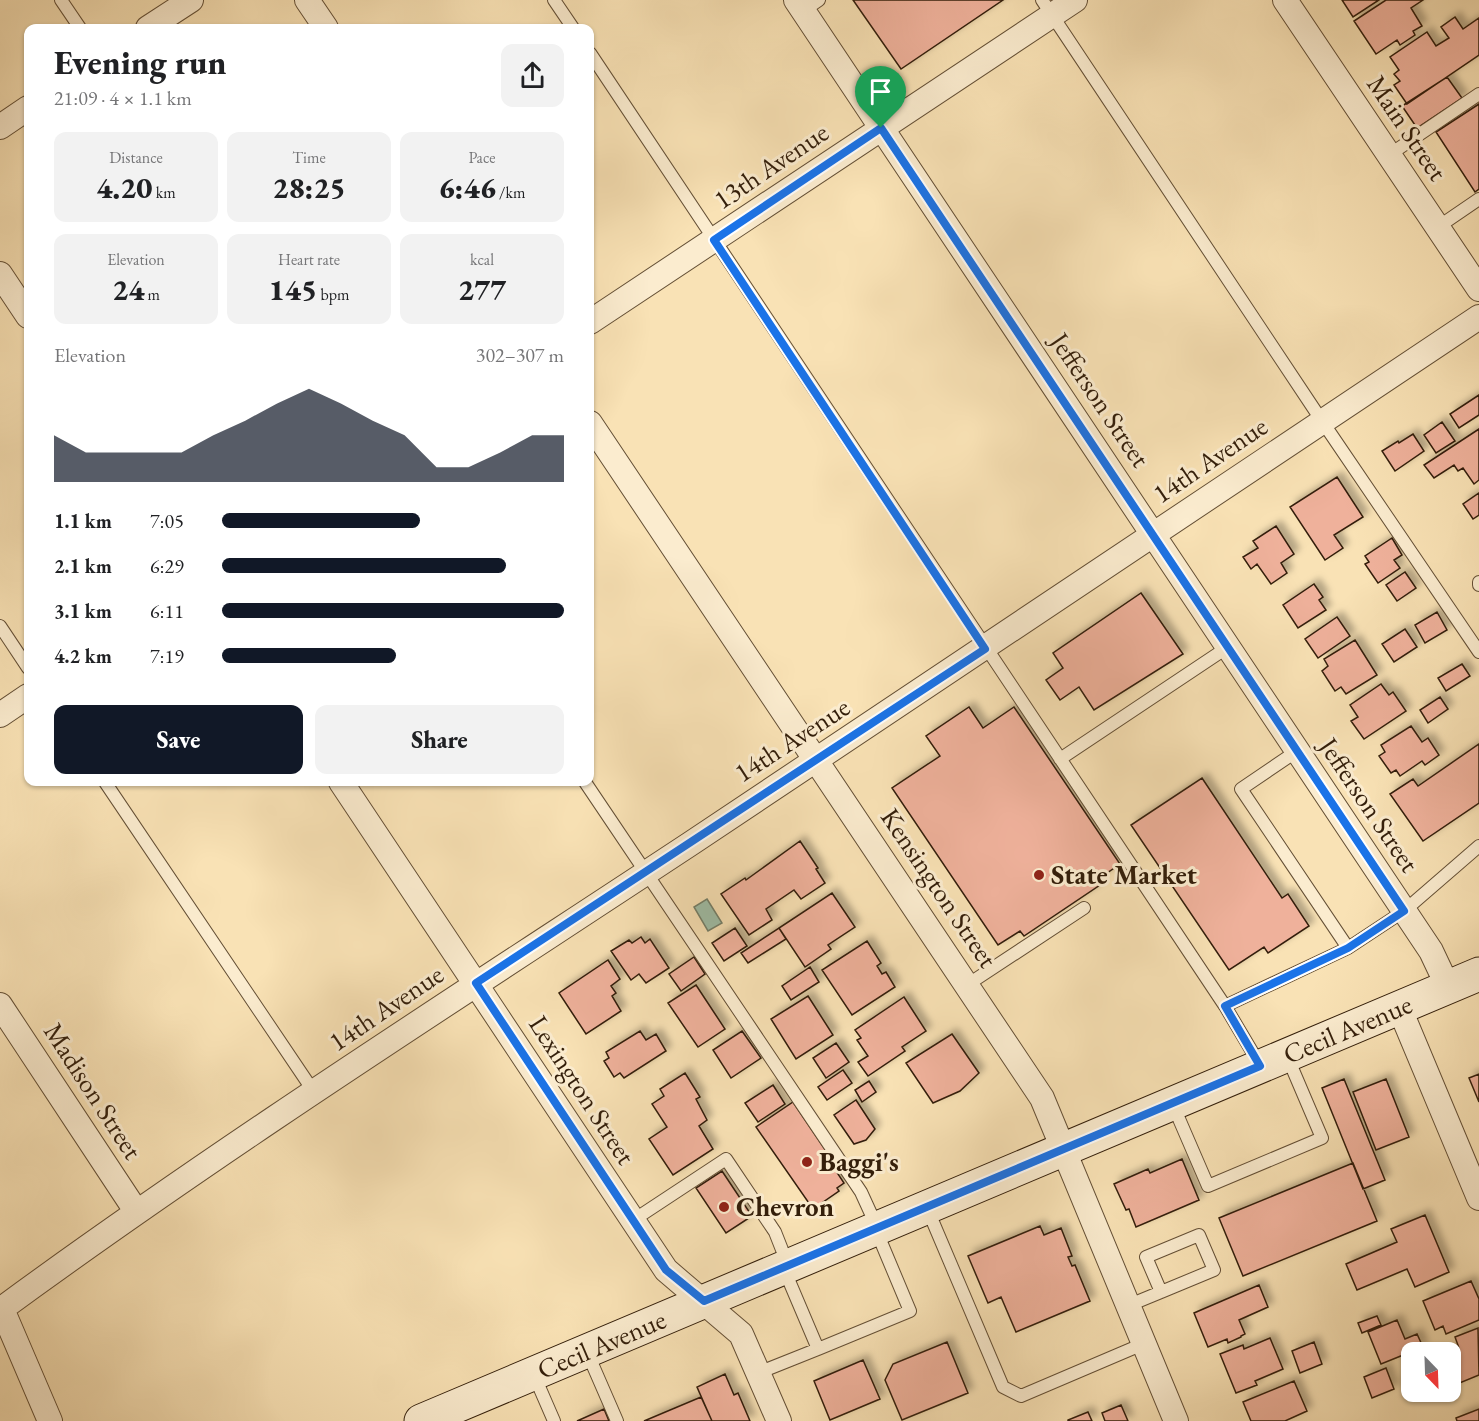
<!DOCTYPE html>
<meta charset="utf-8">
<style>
:root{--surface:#fff;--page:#f2f2f2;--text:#202124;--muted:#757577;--accent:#111827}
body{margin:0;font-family:"EB Garamond",serif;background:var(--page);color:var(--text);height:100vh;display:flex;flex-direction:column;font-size:22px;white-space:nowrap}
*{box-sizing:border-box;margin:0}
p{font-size:20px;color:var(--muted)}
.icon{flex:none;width:33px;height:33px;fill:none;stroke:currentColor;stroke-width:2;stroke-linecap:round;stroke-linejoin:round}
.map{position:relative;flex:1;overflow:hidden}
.panel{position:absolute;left:24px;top:24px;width:570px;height:762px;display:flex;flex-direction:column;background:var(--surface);border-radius:12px;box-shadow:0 2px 4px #0004}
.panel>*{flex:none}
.needle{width:39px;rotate:157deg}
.buttons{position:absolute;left:1401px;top:1342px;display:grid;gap:12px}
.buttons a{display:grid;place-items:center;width:60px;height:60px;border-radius:12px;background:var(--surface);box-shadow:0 2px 4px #0004;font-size:30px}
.pin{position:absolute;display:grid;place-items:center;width:51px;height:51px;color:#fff;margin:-62px -26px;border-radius:50% 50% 50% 0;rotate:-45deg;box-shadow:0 0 6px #0007}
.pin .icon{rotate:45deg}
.round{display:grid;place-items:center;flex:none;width:63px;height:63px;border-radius:12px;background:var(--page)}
.overview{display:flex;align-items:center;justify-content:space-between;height:102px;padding:0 30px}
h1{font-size:33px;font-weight:800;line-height:45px}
.stats{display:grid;grid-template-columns:repeat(3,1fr);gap:9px;height:102px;padding:6px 30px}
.stats div{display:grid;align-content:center;border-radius:12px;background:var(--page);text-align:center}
.stats b{font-size:30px;font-weight:800}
.stats small{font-size:16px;font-weight:400}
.stats p{font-size:16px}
.chart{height:168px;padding:12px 30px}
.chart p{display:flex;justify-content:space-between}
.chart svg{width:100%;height:108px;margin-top:6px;fill:var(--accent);opacity:.7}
.cta{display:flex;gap:12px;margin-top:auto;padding:12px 30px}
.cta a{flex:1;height:69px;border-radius:12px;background:var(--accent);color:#fff;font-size:24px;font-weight:800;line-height:69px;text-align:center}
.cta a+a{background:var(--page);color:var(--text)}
ul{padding:0 30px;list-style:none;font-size:20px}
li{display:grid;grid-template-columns:96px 72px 1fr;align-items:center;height:45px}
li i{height:15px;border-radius:8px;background:var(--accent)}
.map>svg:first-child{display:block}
.water{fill:#9fbfa8;stroke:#747f69;stroke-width:1.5}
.building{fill:#efb19b;stroke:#331e0a;stroke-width:1.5;filter:url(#shadow)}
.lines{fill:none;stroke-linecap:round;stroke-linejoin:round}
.service-casing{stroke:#644f35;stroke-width:14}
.minor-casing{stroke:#644f35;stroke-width:26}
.secondary-casing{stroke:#331e0a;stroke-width:35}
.service{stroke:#fbeccf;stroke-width:12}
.minor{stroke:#fbeccf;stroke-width:24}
.secondary{stroke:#fbeccf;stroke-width:33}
.route-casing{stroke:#fff;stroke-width:12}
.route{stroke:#1a73e8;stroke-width:8}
.poi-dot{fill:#8f2418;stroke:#fbeccf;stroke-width:2}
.labels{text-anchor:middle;stroke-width:6;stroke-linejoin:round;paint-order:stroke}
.street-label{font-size:27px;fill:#331e0a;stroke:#fbeccf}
.poi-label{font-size:27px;font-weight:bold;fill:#331e0a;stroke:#fbeccf;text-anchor:start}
</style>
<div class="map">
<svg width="1479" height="1421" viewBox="0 0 1479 1421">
<defs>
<filter id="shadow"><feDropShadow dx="5.5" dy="-5.5" stdDeviation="3" flood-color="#0004"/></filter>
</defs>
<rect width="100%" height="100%" fill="#f9e2b5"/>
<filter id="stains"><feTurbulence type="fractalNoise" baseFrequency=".00333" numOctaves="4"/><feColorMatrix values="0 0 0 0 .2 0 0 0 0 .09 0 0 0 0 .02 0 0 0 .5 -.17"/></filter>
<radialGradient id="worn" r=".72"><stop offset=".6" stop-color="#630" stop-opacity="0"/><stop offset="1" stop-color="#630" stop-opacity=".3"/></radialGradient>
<path class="water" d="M707 899 722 923 708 931 694 907Z"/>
<path class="building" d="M853 0H1003L901 69Z
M1342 0H1379L1353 17Z
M1386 0H1423L1411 8 1422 26 1413 31 1415 35 1400 45 1397 40 1376 54 1354 21Z
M1455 17 1463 29 1479 18V55L1407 104 1394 85 1400 81 1394 74 1399 70 1390 57 1427 32 1436 46 1449 38 1441 27Z
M1447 77 1462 98 1417 128 1402 106Z
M1479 104V189L1475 192 1436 132Z
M1479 395V415L1459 428 1450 414Z
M1442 422 1455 441 1436 453 1424 435Z
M1479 429V480L1474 484 1463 468 1458 471 1454 465 1434 478 1424 465Z
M1413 434 1424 451 1395 471 1382 451 1398 441 1399 443Z
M1337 477 1363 517 1334 535 1343 548 1325 560 1290 507Z
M1479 493V515L1473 519 1463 504Z
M1276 526 1294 554 1281 563 1287 573 1271 584 1257 564 1251 569 1243 557 1258 548 1253 541Z
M1392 538 1402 555 1394 560 1400 568 1378 583 1365 564 1369 562 1365 556Z
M1405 572 1416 588 1397 601 1386 585Z
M1314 584 1323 597 1319 600 1326 610 1298 628 1283 605Z
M1141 593 1183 654 1094 710 1079 687 1060 700 1046 680 1063 668 1053 653Z
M1437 612 1447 630 1425 643 1415 625Z
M1337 617 1350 636 1318 658 1305 639Z
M1405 629 1417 647 1394 662 1382 644Z
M1355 640 1377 675 1346 694 1341 687 1335 691 1322 671 1328 666 1324 659Z
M1462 664 1470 676 1446 691 1438 678Z
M1381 684 1389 695 1393 692 1406 711 1364 739 1351 721 1358 717 1350 705Z
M1440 697 1448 709 1428 723 1420 710Z
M969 707 983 728 1014 707 1120 864 1097 880 1100 885 1024 936 1020 931 998 945 892 788 940 756 926 736Z
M1411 726 1422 742 1428 738 1439 755 1425 765 1422 761 1400 776 1396 770 1391 773 1379 756 1385 752 1381 745Z
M1479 744V803L1423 841 1390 794 1413 779 1418 786Z
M1202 778 1282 898 1288 894 1309 926 1268 953 1264 947 1229 970 1131 825Z
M800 841 818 868 816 869 825 883 801 899 794 890 766 909 772 920 749 935 721 894 745 878 746 880Z
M832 893 855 927 828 945 831 949 805 967 779 928Z
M735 928 747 946 724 961 712 943Z
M779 928 786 939 748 963 741 953Z
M641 937 645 943 650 939 669 968 646 983 639 974 631 980 611 951 629 940 632 943Z
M867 941 881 963 877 966 882 974 886 972 895 987 852 1015 822 970Z
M694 957 705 974 681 991 669 974Z
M608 960 620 979 611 986 616 993 612 996 621 1011 586 1034 559 993Z
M810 967 819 982 791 1000 782 986Z
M696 985 725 1029 698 1047 668 1003Z
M808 996 833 1035 796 1059 771 1019Z
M904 997 926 1031 902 1047 905 1051 868 1076 858 1062 868 1056 857 1040 861 1038 855 1030Z
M640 1031 646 1040 656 1034 666 1051 624 1078 620 1073 614 1077 604 1061 609 1058 606 1052Z
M742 1031 761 1058 731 1078 713 1050Z
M952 1034 979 1073 960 1091 933 1103 906 1063Z
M836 1043 849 1062 826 1078 813 1058Z
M843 1070 852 1083 827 1100 818 1087Z
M685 1073 700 1097 696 1099 707 1120 699 1126 713 1149 673 1175 649 1139 667 1127 652 1104 664 1096 660 1089Z
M1479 1074V1102L1469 1078Z
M1344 1079 1385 1180 1363 1189 1322 1088Z
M1386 1079 1409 1137 1376 1150 1353 1092Z
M869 1081 876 1092 862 1102 855 1090Z
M773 1085 785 1104 758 1122 745 1103Z
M856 1100 875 1129 866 1140 854 1144 834 1115Z
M793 1102 831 1158 828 1159 844 1183 837 1188 839 1191 813 1209 756 1127Z
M1182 1159 1199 1200 1136 1227 1129 1209 1126 1210 1114 1184 1148 1169 1150 1173Z
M1353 1163 1377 1221 1243 1276 1219 1218Z
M722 1171 752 1216 726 1233 696 1188Z
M1425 1215 1449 1272 1415 1287 1407 1269 1357 1290 1346 1264 1397 1242 1391 1229Z
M1040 1226 1044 1235 1061 1228 1072 1256 1068 1257 1072 1266 1075 1265 1090 1301 1016 1332 1001 1297 988 1303 968 1256Z
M1471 1281 1479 1299V1320L1446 1334 1443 1326 1435 1330 1423 1301Z
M1259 1285 1268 1307 1239 1320 1245 1334 1241 1336V1337L1228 1343 1227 1339 1208 1347 1194 1313Z
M1377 1316 1381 1325 1362 1333 1358 1323Z
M1397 1320 1405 1339 1417 1334 1423 1347 1381 1364 1368 1332Z
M1478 1328 1479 1375 1450 1387V1353H1446L1459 1348 1455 1337Z
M1270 1338 1283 1369 1255 1381 1257 1385 1236 1393 1220 1354 1243 1345 1244 1349Z
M947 1342 968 1393 902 1420 885 1380 893 1364Z
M1314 1342 1322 1364 1300 1373 1292 1351Z
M863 1360 880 1399 830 1420 814 1381Z
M1386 1368 1394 1389 1372 1398 1364 1377Z
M725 1374 734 1395 738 1393 750 1421H712L697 1387Z
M1294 1381 1307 1411 1285 1421H1251L1243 1402Z
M701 1397 712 1421H644Z
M1121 1405 1128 1421H1105L1102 1413Z
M604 1409 609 1421H577Z
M1479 1409V1421H1457L1456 1418Z
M1088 1412 1092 1421H1068V1420Z"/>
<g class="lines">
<defs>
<path id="service" d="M61 0 80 28
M554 0 573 28
M1042 0 1322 421 1479 652
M803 11 819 0
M590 53 1225 1006 1260 1065
M1389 155 1479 94
M1438 227 1479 199
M1479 582V585
M0 626 28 668
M1297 751 1241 789 1348 948 1404 911 1479 846
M1060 759 1228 647
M105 782 314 1092
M585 782 861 1192 877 1227
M967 985 1084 908
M1225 1006 1348 948
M1173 1105 1208 1186 1322 1138 1287 1056
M927 1208 1003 1387 1021 1396 1143 1344
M632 1221 726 1159 775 1232 788 1265
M1199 1235 1214 1270 1161 1292 1146 1257Z
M784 1269 818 1349 910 1311 876 1230
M1127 1306 1161 1292
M587 1352 617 1421
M758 1373 818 1349
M534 1375 554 1421"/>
<path id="minor" d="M307 0 326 28
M796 0 1431 951 1448 987
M1285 0 1479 289
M148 28 191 0
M0 127 28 108
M0 274 28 316
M590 322 1075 0
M590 423 1042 1098 1176 1421
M0 715 28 696
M341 782 666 1270 741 1334 779 1421
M0 1005 136 1211
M1399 1007 1479 1198
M2 1309 50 1421
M0 1310C224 1146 458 997 690 844 953 669 1215 492 1479 317"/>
<g id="secondary">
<path id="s1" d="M421 1421 1479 974"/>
</g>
</defs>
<use href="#service" class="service-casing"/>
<use href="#minor" class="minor-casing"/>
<use href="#secondary" class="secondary-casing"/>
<use href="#service" class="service"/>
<use href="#minor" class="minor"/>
<use href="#secondary" class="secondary"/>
</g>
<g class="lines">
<defs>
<path id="route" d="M881 128 1404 911 1348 948 1225 1006 1260 1066 704 1301 666 1270 476 983 985 649 714 240Z"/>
</defs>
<use href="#route" class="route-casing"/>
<use href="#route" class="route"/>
</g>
<g class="poi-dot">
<circle cx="1039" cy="875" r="6"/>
<circle cx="807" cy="1162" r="6"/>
<circle cx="724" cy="1207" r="6"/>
</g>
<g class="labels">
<g class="street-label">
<text transform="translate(1407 128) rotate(56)" y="9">Main Street</text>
<text transform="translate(771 166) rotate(-34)" y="9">13th Avenue</text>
<text transform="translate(1100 400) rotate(56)" y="9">Jefferson Street</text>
<text transform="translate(1210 460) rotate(-34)" y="9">14th Avenue</text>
<text transform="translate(792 740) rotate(-33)" y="9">14th Avenue</text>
<text transform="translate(1369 805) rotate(56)" y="9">Jefferson Street</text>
<text transform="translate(939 888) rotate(56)" y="9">Kensington Street</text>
<text transform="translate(386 1008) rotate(-34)" y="9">14th Avenue</text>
<text dy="9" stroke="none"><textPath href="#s1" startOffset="1006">Cecil Avenue</textPath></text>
<text transform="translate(582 1090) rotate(57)" y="9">Lexington Street</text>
<text transform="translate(93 1091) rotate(57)" y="9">Madison Street</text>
<text dy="9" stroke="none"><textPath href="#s1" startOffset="196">Cecil Avenue</textPath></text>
</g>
<g class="poi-label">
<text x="1051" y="884">State Market</text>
<text x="819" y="1171">Baggi's</text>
<text x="736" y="1216">Chevron</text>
</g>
</g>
<rect width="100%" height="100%" filter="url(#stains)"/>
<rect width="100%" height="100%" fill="url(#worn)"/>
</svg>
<div class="buttons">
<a><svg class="needle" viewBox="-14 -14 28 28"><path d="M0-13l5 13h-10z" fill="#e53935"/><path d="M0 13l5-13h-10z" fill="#757577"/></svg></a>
</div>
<div class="pin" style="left:881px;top:128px;background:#1e9e55"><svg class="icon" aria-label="arrive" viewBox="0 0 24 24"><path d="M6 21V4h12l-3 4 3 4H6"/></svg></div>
<section class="panel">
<div class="overview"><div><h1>Evening run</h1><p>21:09 · 4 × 1.1 km</p></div><a class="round"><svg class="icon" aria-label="share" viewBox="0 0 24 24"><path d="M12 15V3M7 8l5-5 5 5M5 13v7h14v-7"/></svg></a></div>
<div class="stats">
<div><p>Distance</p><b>4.20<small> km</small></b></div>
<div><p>Time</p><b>28:25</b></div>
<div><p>Pace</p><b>6:46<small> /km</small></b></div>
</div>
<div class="stats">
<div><p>Elevation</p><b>24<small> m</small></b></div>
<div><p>Heart rate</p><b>145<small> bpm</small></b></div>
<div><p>kcal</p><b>277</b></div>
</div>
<div class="chart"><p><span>Elevation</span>302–307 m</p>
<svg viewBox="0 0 160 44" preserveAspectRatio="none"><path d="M0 44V25L10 32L20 32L30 32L40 32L50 25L60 19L70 12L80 6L90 12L100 19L110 25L120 38L130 38L140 32L150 25L160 25V44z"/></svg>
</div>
<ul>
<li><b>1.1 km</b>7:05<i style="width:58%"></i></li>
<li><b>2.1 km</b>6:29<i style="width:83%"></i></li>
<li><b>3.1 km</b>6:11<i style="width:100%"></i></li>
<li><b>4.2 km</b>7:19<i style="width:51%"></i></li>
</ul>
<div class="cta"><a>Save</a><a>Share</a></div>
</section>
</div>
